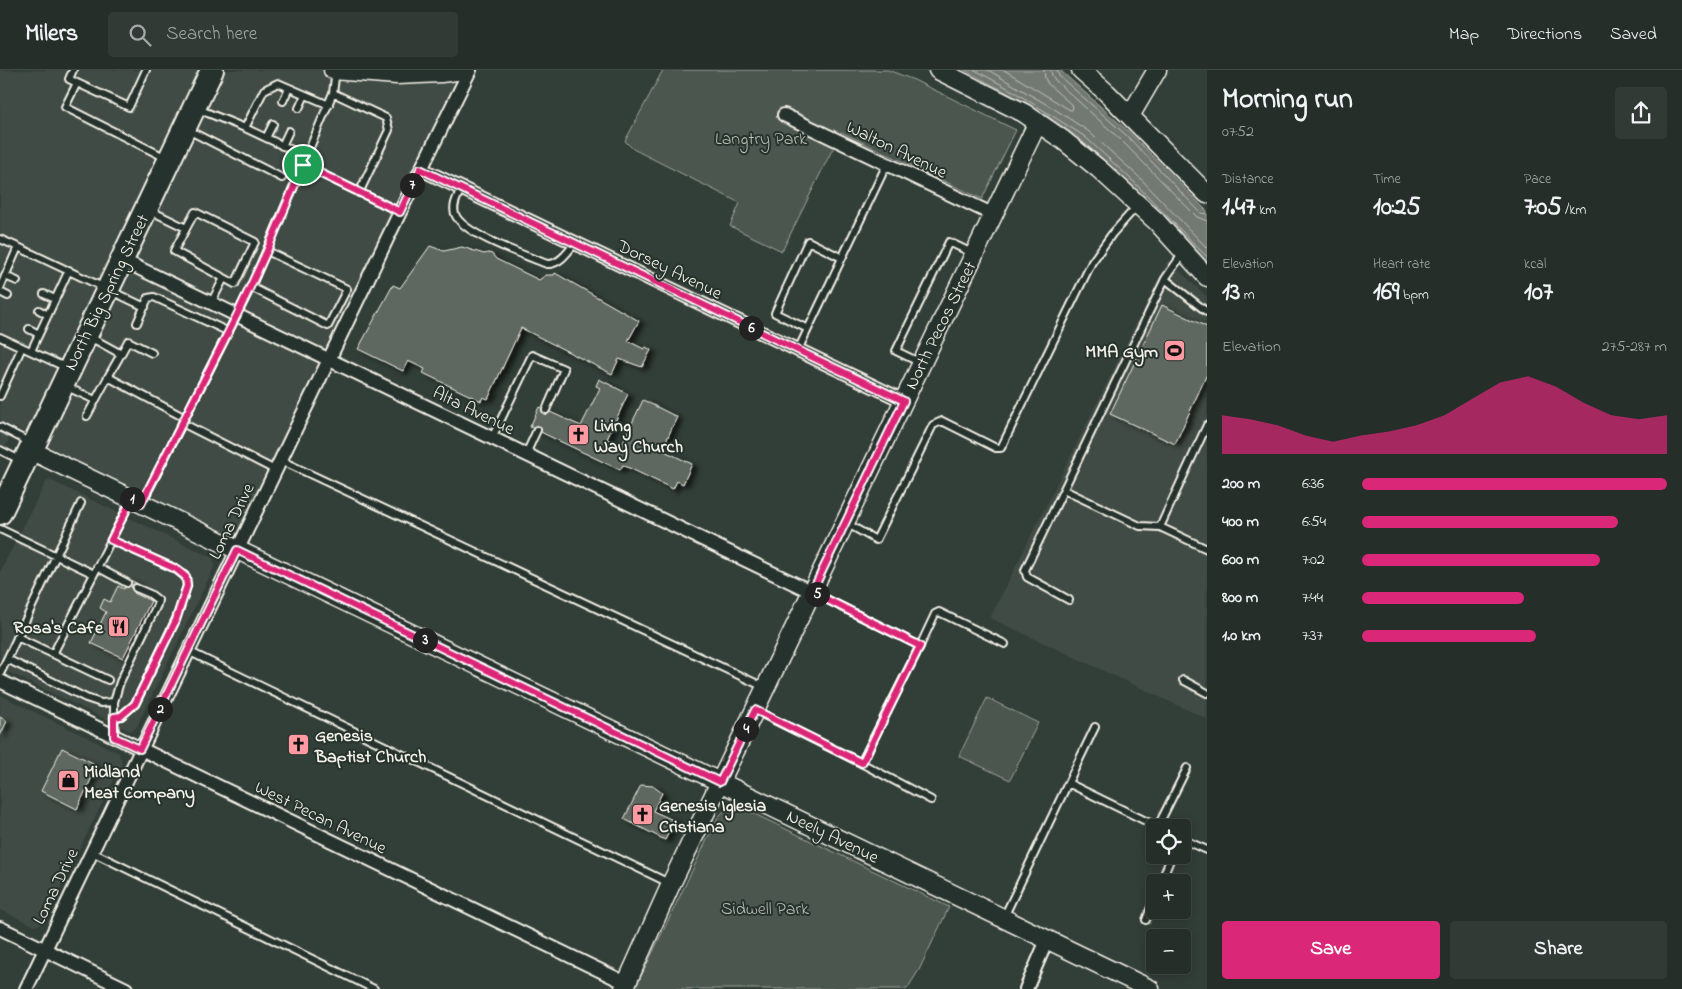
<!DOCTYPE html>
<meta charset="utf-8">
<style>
:root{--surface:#262e2a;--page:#323a36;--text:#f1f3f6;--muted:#a4a8a8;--line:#424a47;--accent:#db2777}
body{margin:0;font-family:"Indie Flower",sans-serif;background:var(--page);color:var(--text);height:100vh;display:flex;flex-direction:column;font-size:19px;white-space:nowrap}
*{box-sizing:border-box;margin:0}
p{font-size:16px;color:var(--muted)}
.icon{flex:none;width:28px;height:28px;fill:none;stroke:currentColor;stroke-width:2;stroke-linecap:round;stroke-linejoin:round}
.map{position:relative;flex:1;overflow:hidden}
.details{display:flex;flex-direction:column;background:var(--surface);width:475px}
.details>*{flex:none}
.fabs{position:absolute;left:1146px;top:749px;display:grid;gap:10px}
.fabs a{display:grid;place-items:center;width:45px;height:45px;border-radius:5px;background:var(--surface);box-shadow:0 2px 12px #0003,0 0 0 1px var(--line);font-size:25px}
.pin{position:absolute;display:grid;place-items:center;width:42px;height:42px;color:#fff;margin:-21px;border:2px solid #fff;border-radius:50%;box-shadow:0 1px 5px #0007}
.km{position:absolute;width:25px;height:25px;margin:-12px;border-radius:50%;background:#222;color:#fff;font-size:14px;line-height:25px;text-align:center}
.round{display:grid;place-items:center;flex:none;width:52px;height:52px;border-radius:5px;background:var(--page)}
.summary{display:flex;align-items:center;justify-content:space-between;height:85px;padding:0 15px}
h1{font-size:28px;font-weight:800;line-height:38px}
.stats{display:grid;grid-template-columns:repeat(3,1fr);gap:8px;height:85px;padding:5px 15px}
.stats div{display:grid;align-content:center}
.stats b{font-size:25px;font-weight:800}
.stats small{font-size:14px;font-weight:400}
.stats p{font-size:14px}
.chart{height:140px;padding:10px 15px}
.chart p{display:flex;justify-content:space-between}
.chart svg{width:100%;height:90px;margin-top:5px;fill:var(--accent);opacity:.7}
.cta{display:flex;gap:10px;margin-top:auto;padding:10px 15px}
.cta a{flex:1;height:58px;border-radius:5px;background:var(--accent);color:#fff;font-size:20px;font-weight:800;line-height:58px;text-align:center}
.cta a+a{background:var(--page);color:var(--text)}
ul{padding:0 15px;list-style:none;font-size:16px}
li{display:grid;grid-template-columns:80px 60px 1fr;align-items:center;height:38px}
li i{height:12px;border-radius:6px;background:var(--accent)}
header{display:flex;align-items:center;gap:30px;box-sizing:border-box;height:70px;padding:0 25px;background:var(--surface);border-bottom:1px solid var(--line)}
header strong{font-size:24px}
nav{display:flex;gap:28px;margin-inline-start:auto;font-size:18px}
.search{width:350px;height:45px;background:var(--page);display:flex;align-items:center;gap:12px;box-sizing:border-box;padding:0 18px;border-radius:5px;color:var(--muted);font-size:19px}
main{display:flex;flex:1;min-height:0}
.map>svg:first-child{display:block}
.built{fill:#404b44}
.green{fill:#4c564f;stroke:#a0a49c}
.water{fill:#727972;stroke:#a6a9a1}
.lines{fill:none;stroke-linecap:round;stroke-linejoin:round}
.shore{stroke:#c0c1b9;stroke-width:1}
.building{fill:#5f6861;stroke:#f4f1e8;filter:url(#shadow)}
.lane-casing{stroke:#f4f1e8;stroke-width:10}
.street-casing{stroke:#f4f1e8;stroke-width:16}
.secondary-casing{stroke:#f4f1e8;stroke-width:21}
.highway-casing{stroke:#f4f1e8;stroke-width:26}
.lane{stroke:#26332d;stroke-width:6}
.street{stroke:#26332d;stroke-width:12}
.secondary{stroke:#26332d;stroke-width:18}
.highway{stroke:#26332d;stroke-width:22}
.route-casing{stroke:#fff;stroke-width:10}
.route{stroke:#db2777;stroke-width:6}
.labels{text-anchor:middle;stroke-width:4;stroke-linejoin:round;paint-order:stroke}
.park-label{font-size:18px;fill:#b9bbb2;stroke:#26332d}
.street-label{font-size:18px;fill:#f4f1e8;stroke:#26332d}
.poi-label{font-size:18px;font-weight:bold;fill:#f4f1e8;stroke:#26332d;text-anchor:start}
</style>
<header>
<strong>Milers</strong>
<div class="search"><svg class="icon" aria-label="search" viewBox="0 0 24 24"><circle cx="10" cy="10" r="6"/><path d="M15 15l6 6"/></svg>Search here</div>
<nav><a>Map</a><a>Directions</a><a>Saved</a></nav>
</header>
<main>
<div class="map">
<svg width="1207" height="919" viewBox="0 0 1207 919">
<defs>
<filter id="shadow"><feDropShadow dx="5.5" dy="3" stdDeviation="2.5" flood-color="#0009"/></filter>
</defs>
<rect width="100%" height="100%" fill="#323e38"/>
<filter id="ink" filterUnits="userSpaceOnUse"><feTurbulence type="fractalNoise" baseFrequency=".02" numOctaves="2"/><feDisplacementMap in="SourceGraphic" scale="10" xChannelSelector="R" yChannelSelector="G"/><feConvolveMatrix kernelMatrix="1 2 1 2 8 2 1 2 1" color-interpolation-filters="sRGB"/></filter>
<g filter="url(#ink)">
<path class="built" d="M0 0H468L237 480 141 434 15 357 0 388Z
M1168 190 1207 227V649L990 548Z
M50 410 213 488 215 495 136 658 130 661 0 598V502L46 412Z
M0 625 119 683 122 693 43 853 35 856 0 840Z"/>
<path class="green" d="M663 0H888L914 10 1016 60 982 129 841 62 782 181 730 156 740 133 633 79 625 71Z
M987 628 1038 653 1010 710 959 686Z
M731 737 744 739 949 837 919 900 907 919H635L718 747 726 739Z"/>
<path class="water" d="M964 0H1060L1129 62 1207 141V194C1166 153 1127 108 1082 71 1047 42 1004 21 964 0Z"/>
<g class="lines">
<path class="shore" d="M975 0 1013 21 1084 66 1133 111 1207 187
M988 0 1056 40 1088 61 1138 106 1207 178
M1004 0 1070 40H1072L1073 36 1048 14 1045 8 1044 0
M1051 0 1052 5 1055 10 1121 70 1197 147 1207 151
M1057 0 1059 6 1126 65 1201 143 1207 144"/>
</g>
<path class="building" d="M430 176 444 181 462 177 484 184 488 183 492 184 496 189 539 210 546 205H554L555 203 639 251 628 271 644 279 646 277 651 280 642 297 619 289 612 304 521 258 488 329 483 327 481 331 423 303 425 299 408 291 403 301 358 279 393 215 400 218Z
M1162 235 1207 257V304L1175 374 1110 344Z
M599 309 628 324 607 369 621 376 643 330 677 347 662 380 692 394 683 414 677 411 673 419 623 395 620 400 530 357 539 337 581 356 600 318 596 316Z
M128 509 138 514 134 523 151 531 123 588 91 573 106 542 100 538 104 529 110 532 118 516 124 519Z
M0 647 7 651 0 666Z
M62 678 93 693 95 701 77 739 41 721Z
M641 715 653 716 662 723 653 741 675 751 665 770 624 749Z"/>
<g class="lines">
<defs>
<path id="lane" d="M73 0 69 9 77 13
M146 0 129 37 77 13 65 37 166 88
M336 0 333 23 386 48 389 60 359 123
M283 31 289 18
M299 38 305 25
M198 39 245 58 307 87
M245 58 264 20 278 13 329 35
M188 60 282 108
M266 68 273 54
M282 76 289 61
M303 95 400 142
M461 118C458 126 452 135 455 144 462 164 527 186 547 194 559 195 568 182 575 173
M149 140 186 158
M0 169 18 177
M5 206 17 211
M1165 209 1183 183
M251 217 328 256 347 219 267 181
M0 218 18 177 145 237
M0 222 8 226
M44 224 55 229
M211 233 224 208 235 214 255 172 195 142 174 181 224 208
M39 240 48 245
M137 253 148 228 154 227 229 262
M29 259 39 264
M808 259 775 243 808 171 842 188
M0 267 67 298
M90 267 121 284 108 307 185 348
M798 280 887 94
M31 281 69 200
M121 284 128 271 152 283
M921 293 896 281 949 172 972 183
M65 316 95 330
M0 326 22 277
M87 346 108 307
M182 353 275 400
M1207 355 1160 457 1207 479
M0 357 31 373
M492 368 532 285 564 299 546 340
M0 380 22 391
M526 384 537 360
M280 390 764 617
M1064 420 1140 456 1160 457
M142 433 251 217 333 23
M846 453 876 470 933 355 942 351 996 378H1001L1092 192 1112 164 1138 135
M0 459 94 504 53 584 17 567
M111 470 176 499 186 507 187 516 176 549 135 634 121 646 114 647 115 666
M97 497 127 513
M94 504 131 430
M1069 530 1027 507 1025 500 1165 209 1207 242
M920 576 935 544 939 542 1005 574
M188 581 671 814
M53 584 108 610
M7 589 86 628 101 633 114 632
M0 604 81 433
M1183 610 1207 623
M756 641 861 693 920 576 814 523
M114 648V632L120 612 157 535 158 530 150 524 136 518
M861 693 931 730
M1068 713 1095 657
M1158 756 1187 698
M1182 769 1207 780
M92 782 374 919
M1161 812 1172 785
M1004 847 1068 713 1160 758
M1146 850 1155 827"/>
<path id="street" d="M784 45 994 145
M421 99 904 331
M122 190 812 522
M0 611 626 913
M0 858 126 919
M26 919 400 142 470 0
M1026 919 1047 870"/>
<path id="secondary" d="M333 0 397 5 441 3 464 0
M938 0 1024 43 1063 70 1099 99 1156 151 1207 207
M1081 0 1107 23 1207 124
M1130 46 1157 0
M30 380 1150 919
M624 919 671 814 1038 52"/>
<path id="highway" d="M0 443 30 380 34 375 212 0"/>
</defs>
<use href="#lane" class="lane-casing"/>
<use href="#street" class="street-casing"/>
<use href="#secondary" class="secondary-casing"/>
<use href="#highway" class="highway-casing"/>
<use href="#lane" class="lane"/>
<use href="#street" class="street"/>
<use href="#secondary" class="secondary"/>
<use href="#highway" class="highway"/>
</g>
</g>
<g class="lines" filter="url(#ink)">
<defs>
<path id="route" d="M303 95 400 142 420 99 904 331 812 522 920 576 862 693 755 640 720 712 237 480 140 679 114 667V647L121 646 135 634 176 550 187 516 186 507 176 499 111 470 132 429 141 434 237 245 267 181Z"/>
</defs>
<use href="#route" class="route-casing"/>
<use href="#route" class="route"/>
</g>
<defs>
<symbol id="stadium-square" viewBox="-11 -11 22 22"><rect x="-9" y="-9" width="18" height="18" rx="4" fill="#ff9aa2" stroke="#26332d"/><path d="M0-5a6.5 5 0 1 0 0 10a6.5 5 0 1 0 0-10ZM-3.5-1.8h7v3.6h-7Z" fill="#111"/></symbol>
<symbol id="church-square" viewBox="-11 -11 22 22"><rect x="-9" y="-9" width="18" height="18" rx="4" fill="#ff9aa2" stroke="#26332d"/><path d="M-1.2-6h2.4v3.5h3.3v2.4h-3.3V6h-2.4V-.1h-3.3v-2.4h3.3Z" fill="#111"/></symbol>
<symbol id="restaurant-square" viewBox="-11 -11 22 22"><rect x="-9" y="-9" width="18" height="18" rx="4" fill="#ff9aa2" stroke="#26332d"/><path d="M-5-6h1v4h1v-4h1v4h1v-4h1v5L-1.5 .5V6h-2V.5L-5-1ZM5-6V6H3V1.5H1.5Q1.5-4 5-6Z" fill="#111"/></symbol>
<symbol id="shop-square" viewBox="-11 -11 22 22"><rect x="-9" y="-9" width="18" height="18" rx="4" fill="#ff9aa2" stroke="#26332d"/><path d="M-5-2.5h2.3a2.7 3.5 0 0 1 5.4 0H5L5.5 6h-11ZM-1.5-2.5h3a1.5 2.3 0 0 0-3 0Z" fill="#111"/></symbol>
</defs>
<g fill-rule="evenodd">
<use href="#stadium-square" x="1162" y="268" width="25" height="25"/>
<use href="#church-square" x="566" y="352" width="25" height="25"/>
<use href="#restaurant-square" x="106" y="544" width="25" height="25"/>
<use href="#church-square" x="286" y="662" width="25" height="25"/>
<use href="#shop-square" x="56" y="698" width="25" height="25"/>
<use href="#church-square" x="630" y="732" width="25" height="25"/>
</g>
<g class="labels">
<g class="park-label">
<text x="761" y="74">Langtry Park</text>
<text x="765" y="844">Sidwell Park</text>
</g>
<g class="street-label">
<text transform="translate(897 79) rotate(26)" y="6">Walton Avenue</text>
<text transform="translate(670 199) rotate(26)" y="6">Dorsey Avenue</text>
<text transform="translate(106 222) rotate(-64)" y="6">North Big Spring Street</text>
<text transform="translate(940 255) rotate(-64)" y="6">North Pecos Street</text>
<text transform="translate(474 340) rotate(26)" y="6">Alta Avenue</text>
<text transform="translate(231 451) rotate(-64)" y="6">Loma Drive</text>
<text transform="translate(321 747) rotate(26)" y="6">West Pecan Avenue</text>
<text transform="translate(833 766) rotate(26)" y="6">Neely Avenue</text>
<text transform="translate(55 816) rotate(-64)" y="6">Loma Drive</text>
</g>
<g class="poi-label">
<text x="1158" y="287" text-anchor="end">MMA Gym</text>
<text x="594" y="361">Living<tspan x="594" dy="21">Way Church</tspan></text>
<text x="103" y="563" text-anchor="end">Rosa's Cafe</text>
<text x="315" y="671">Genesis<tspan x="315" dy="21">Baptist Church</tspan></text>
<text x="84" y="707">Midland<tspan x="84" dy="21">Meat Company</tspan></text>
<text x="659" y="741">Genesis Iglesia<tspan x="659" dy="21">Cristiana</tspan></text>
</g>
</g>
</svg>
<div class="fabs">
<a><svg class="icon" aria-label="locate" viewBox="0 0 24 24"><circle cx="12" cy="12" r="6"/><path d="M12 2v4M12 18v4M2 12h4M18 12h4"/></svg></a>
<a>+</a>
<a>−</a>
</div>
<div class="pin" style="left:303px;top:95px;background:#1e9e55"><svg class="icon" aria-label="arrive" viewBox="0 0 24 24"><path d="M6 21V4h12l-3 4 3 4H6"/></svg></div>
<b class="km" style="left:132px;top:429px">1</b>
<b class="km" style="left:160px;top:639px">2</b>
<b class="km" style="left:425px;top:570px">3</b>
<b class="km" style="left:746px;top:659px">4</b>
<b class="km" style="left:817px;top:524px">5</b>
<b class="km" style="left:751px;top:258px">6</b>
<b class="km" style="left:412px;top:115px">7</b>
</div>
<section class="details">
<div class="summary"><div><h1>Morning run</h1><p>07:52</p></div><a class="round"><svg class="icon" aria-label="share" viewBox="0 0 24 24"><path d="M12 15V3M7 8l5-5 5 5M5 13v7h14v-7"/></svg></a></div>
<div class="stats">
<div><p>Distance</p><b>1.47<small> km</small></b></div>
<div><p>Time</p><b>10:25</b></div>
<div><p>Pace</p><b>7:05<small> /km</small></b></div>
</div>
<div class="stats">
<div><p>Elevation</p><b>13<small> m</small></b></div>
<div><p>Heart rate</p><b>169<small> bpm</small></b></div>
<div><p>kcal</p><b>107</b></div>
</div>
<div class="chart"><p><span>Elevation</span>275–287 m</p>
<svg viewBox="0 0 160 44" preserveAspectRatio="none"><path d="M0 44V25L10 27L20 30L30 35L40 38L50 35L60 33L70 30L80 25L90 17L100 9L110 6L120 11L130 19L140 25L150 27L160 25V44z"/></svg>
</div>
<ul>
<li><b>200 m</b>6:36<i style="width:100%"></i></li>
<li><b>400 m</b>6:54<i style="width:84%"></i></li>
<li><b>600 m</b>7:02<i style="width:78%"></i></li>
<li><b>800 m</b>7:44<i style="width:53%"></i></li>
<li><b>1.0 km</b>7:37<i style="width:57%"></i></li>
</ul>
<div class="cta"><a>Save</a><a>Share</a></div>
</section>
</main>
